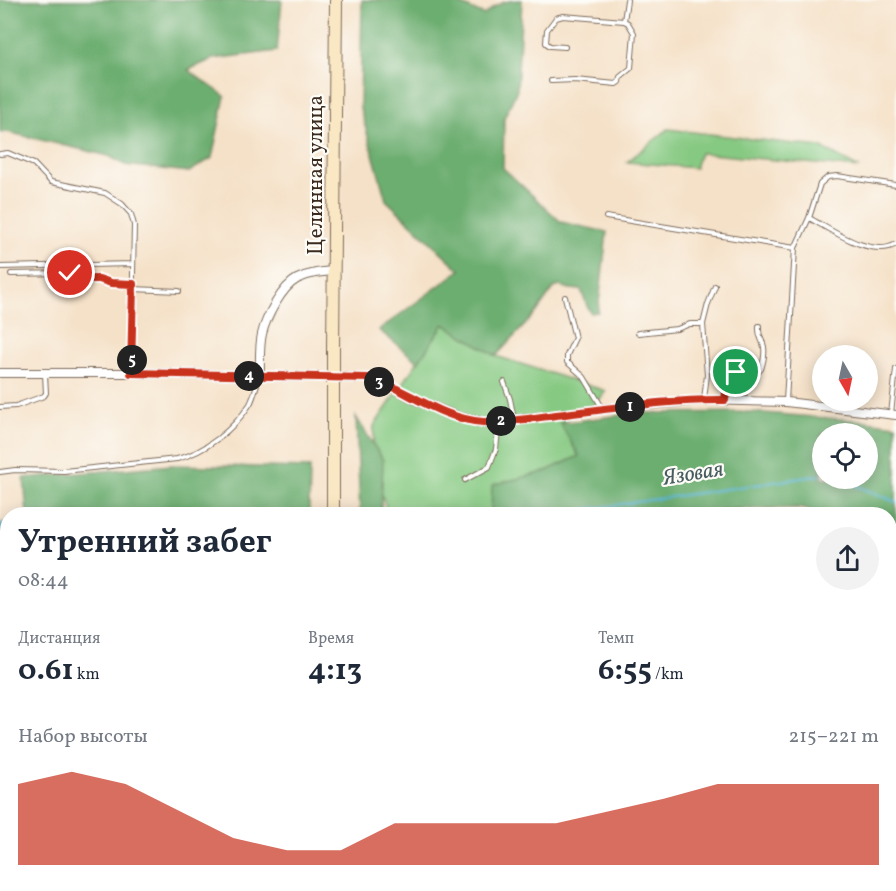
<!DOCTYPE html>
<html lang="ru">
<meta charset="utf-8">
<style>
:root{--surface:#fff;--page:#f2f2f3;--text:#1f2937;--muted:#747a83;--accent:#c8321e}
body{margin:0;font-family:Vollkorn,serif;background:var(--page);color:var(--text);height:100vh;display:flex;flex-direction:column;font-size:22px;white-space:nowrap}
*{box-sizing:border-box;margin:0}
p{font-size:20px;color:var(--muted)}
.icon{flex:none;width:33px;height:33px;fill:none;stroke:currentColor;stroke-width:2;stroke-linecap:round;stroke-linejoin:round}
.map{position:relative;flex:1;overflow:hidden}
.panel{position:absolute;left:0px;top:507px;width:897px;height:384px;display:flex;flex-direction:column;background:var(--surface);border-radius:24px 24px 0 0;box-shadow:0 3px 15px #0003}
.panel>*{flex:none}
.needle{width:39px;rotate:171deg}
.tools{position:absolute;left:812px;top:345px;display:grid;gap:12px}
.tools a{display:grid;place-items:center;width:66px;height:66px;border-radius:50%;background:var(--surface);box-shadow:0 3px 15px #0003;font-size:30px}
.pin{position:absolute;display:grid;place-items:center;width:51px;height:51px;color:#fff;margin:-26px;border:3px solid #fff;border-radius:50%;box-shadow:0 2px 6px #0007}
.km{position:absolute;width:30px;height:30px;margin:-15px;border-radius:50%;background:#222;color:#fff;font-size:16px;line-height:30px;text-align:center}
.round{display:grid;place-items:center;flex:none;width:63px;height:63px;border-radius:32px;background:var(--page)}
.head{display:flex;align-items:center;justify-content:space-between;height:102px;padding:0 18px}
h1{font-size:33px;font-weight:700;line-height:45px}
.stats{display:grid;grid-template-columns:repeat(3,1fr);gap:9px;height:102px;padding:6px 18px}
.stats div{display:grid;align-content:center}
.stats b{font-size:30px;font-weight:700}
.stats small{font-size:16px;font-weight:400}
.stats p{font-size:16px}
.chart{height:168px;padding:12px 18px}
.chart p{display:flex;justify-content:space-between}
.chart svg{width:100%;height:108px;margin-top:6px;fill:var(--accent);opacity:.7}
.map>svg:first-child{display:block}
.green{fill:#86c982;stroke:#607a50;stroke-width:1.5}
.forest{fill:#6cad70;stroke:#546c47;stroke-width:1.5;fill-rule:evenodd}
.water{fill:#5cb8da;stroke:#4c717c;stroke-width:1.5}
.lines{fill:none;stroke-linecap:round;stroke-linejoin:round}
.stream{stroke:#5cb8da;stroke-width:2}
.service-casing{stroke:#7c6a5a;stroke-width:6}
.minor-casing{stroke:#7c6a5a;stroke-width:10}
.secondary-casing{stroke:#7c6a5a;stroke-width:14}
.service{stroke:#fff;stroke-width:4}
.minor{stroke:#fff;stroke-width:8}
.secondary{stroke:#fae7c3;stroke-width:12}
.secondary-bridge-casing{stroke:#7c6a5a;stroke-width:14;stroke-linecap:butt}
.secondary-bridge{stroke:#fae7c3;stroke-width:12}
.route-casing{stroke:#fff;stroke-width:12}
.route{stroke:#c8321e;stroke-width:8}
.labels{text-anchor:middle;stroke-width:4.5;stroke-linejoin:round;paint-order:stroke}
.street-label{font-size:21px;fill:#3b2a1e;stroke:#fdfcf7}
.water-label{font-size:22px;font-style:italic;fill:#475c60;stroke:#fdfcf7}
</style>
<div class="map">
<svg width="896" height="891" viewBox="0 0 896 891">
<rect width="100%" height="100%" fill="#fdfcf7"/>
<filter id="ink" filterUnits="userSpaceOnUse"><feTurbulence type="fractalNoise" baseFrequency=".0167" numOctaves="2"/><feDisplacementMap in="SourceGraphic" scale="12" xChannelSelector="R" yChannelSelector="G"/><feConvolveMatrix kernelMatrix="1 2 1 2 8 2 1 2 1" color-interpolation-filters="sRGB"/></filter>
<filter id="wash" filterUnits="userSpaceOnUse"><feTurbulence type="fractalNoise" baseFrequency=".008" numOctaves="4" result="noise"/><feDisplacementMap in="SourceGraphic" scale="24" xChannelSelector="R" yChannelSelector="G"/><feGaussianBlur stdDeviation="1.35" result="paint"/><feColorMatrix in="noise" values="0 0 0 0 0 0 0 0 0 0 0 0 0 0 0 0 0 1.4 0 .05"/><feComposite in="paint" operator="in"/></filter>
<g filter="url(#wash)">
<rect width="100%" height="100%" fill="#f5e1c8"/>
<path class="green" d="M668 129 820 147 859 168 700 153 695 168 627 162Z
M444 323 496 356 606 391 597 403 560 423 579 456 544 472 493 485 491 514H388L373 466 374 426Z"/>
<path class="forest" d="M0 0H282L277 51 213 59 188 70 225 96 212 158 189 172 125 165 109 156 7 132 0 133Z
M362 0H457L458 3 484 15C497 3 505 0 522 0L517 90 504 118 503 168 561 222 607 232 598 312 591 313 587 306 581 290 570 289 560 286 554 288 536 313 496 356 444 324 418 362 379 330 460 270 386 200 360 108Z
M752 412 865 421 896 425V549L890 546V514H819L803 508 706 510 701 514H491L492 485 544 472 579 456 560 423 636 413ZM822 434H867V478H822Z
M356 417 383 460 381 514H360Z
M172 465 310 468 309 514H27L24 478Z
M7 611 8 884H277L275 891H0V613Z
M890 714 896 715V891H632L635 884H890Z"/>
<path class="water" d="M0 523H7L8 600 0 603Z"/>
<g class="lines">
<path class="stream" d="M838 478 896 502
M571 514 582 510 822 475"/>
</g>
</g>
<g filter="url(#ink)">
<g class="lines">
<defs>
<path id="service" d="M565 47 550 46 546 43 547 30 556 18 563 16 624 21
M551 81 575 80 616 84 619 82 620 77 631 68 634 33 628 23 624 21 627 0
M0 154 8 153 34 164 51 182 105 193 122 204 131 214 134 225 131 372
M606 217 795 248
M809 218C830 229 872 259 896 244
M0 267 133 264
M11 274 67 273 78 279H99L111 283 133 284
M133 289 179 291
M565 297 575 338 567 355V362L584 377 603 409
M703 324 708 304 715 286
M638 333 677 329 690 324H703L707 375 704 399
M504 382 510 399 514 419
M725 400 728 374 736 372 757 373 761 369C763 363 765 354 764 347 762 338 758 337 759 326
M786 401 795 248 809 218 820 184 828 177 837 176 896 185
M0 407 16 406 44 396 46 393 45 374
M891 414 896 369
M0 472 15 470 64 471 177 459C206 452 234 429 250 404 254 397 256 386 259 378
M465 480 489 467 496 449 499 421
M0 858 7 891
M90 891 94 884"/>
<path id="minor" d="M0 373H131L367 378 387 384 416 400 459 417 482 422 514 420 603 409 704 400 786 402 896 415
M260 376C260 362 259 347 262 334 266 317 282 287 297 279 309 273 322 272 334 271"/>
<path id="secondary" d="M333 351 336 0
M333 514V392
M314 891 315 884"/>
</defs>
<use href="#service" class="service-casing"/>
<use href="#minor" class="minor-casing"/>
<use href="#secondary" class="secondary-casing"/>
<use href="#service" class="service"/>
<use href="#minor" class="minor"/>
<use href="#secondary" class="secondary"/>
<defs>
<path id="secondary-bridge" d="M333 351V392"/>
</defs>
<use href="#secondary-bridge" class="secondary-bridge-casing"/>
<use href="#secondary-bridge" class="secondary-bridge"/>
</g>
</g>
<g class="lines" filter="url(#ink)">
<defs>
<path id="route" d="M70 273 78 279H99L111 283 133 284 131 373 368 378C375 381 383 382 389 385 419 399 449 420 483 422 507 423 532 418 556 415 610 409 670 399 725 400L728 374 736 372"/>
</defs>
<use href="#route" class="route-casing"/>
<use href="#route" class="route"/>
</g>
<g class="labels">
<g class="street-label">
<text transform="translate(315 175) rotate(-90)" y="7">Целинная улица</text>
</g>
<g class="water-label">
<text transform="translate(693 472) rotate(-9)" y="8">Язовая</text>
</g>
</g>
</svg>
<div class="tools">
<a><svg class="needle" viewBox="-14 -14 28 28"><path d="M0-13l5 13h-10z" fill="#e53935"/><path d="M0 13l5-13h-10z" fill="#747a83"/></svg></a>
<a><svg class="icon" aria-label="locate" viewBox="0 0 24 24"><circle cx="12" cy="12" r="6"/><path d="M12 2v4M12 18v4M2 12h4M18 12h4"/></svg></a>
</div>
<div class="pin" style="left:736px;top:372px;background:#1e9e55"><svg class="icon" aria-label="arrive" viewBox="0 0 24 24"><path d="M6 21V4h12l-3 4 3 4H6"/></svg></div>
<div class="pin" style="left:70px;top:273px;background:#d93025"><svg class="icon" aria-label="check" viewBox="0 0 24 24"><path d="M5 12l5 5 9-10"/></svg></div>
<b class="km" style="left:630px;top:407px">1</b>
<b class="km" style="left:501px;top:421px">2</b>
<b class="km" style="left:379px;top:382px">3</b>
<b class="km" style="left:249px;top:376px">4</b>
<b class="km" style="left:132px;top:360px">5</b>
<section class="panel">
<div class="head"><div><h1>Утренний забег</h1><p>08:44</p></div><a class="round"><svg class="icon" aria-label="share" viewBox="0 0 24 24"><path d="M12 15V3M7 8l5-5 5 5M5 13v7h14v-7"/></svg></a></div>
<div class="stats">
<div><p>Дистанция</p><b>0.61<small> km</small></b></div>
<div><p>Время</p><b>4:13</b></div>
<div><p>Темп</p><b>6:55<small> /km</small></b></div>
</div>
<div class="chart"><p><span>Набор высоты</span>215–221 m</p>
<svg viewBox="0 0 160 44" preserveAspectRatio="none"><path d="M0 44V11L10 6L20 11L30 22L40 33L50 38L60 38L70 27L80 27L90 27L100 27L110 22L120 17L130 11L140 11L150 11L160 11V44z"/></svg>
</div>
</section>
</div>
